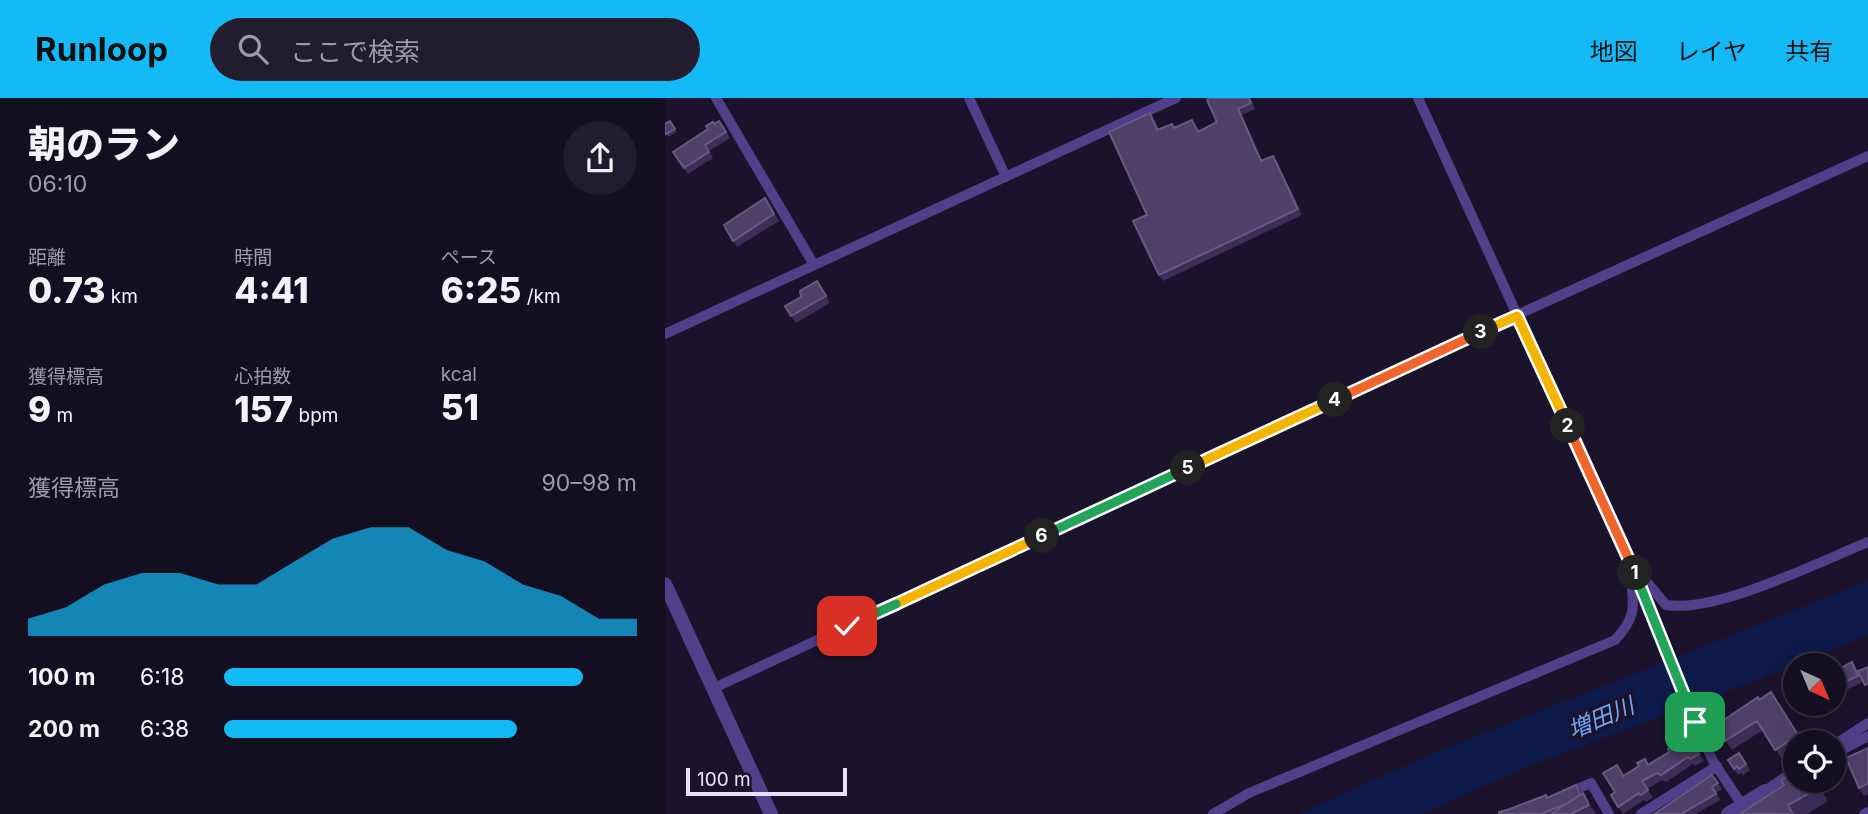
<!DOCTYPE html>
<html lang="ja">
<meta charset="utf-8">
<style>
:root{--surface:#140e21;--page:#211c2e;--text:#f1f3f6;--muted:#9d9ca5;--line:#332e3f;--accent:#14baf5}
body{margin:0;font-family:Inter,"Noto Sans JP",sans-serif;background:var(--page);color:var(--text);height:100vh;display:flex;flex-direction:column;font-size:26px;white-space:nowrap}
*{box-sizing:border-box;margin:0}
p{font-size:23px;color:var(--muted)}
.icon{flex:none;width:38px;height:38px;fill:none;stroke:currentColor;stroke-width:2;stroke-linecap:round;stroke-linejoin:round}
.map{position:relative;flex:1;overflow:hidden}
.drawer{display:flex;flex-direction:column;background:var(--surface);width:665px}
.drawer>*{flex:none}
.needle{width:46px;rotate:136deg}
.fabs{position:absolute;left:1118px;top:555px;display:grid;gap:14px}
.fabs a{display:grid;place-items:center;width:63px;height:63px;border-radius:50%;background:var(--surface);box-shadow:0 7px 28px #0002,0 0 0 2px var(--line);font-size:35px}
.scale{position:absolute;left:21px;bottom:18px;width:161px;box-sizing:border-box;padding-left:7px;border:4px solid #e8dffe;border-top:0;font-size:19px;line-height:24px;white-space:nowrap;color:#e8dffe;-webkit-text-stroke:5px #1b132c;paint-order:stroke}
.pin{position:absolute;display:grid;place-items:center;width:60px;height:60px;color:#fff;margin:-30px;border-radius:14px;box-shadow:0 4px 10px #0006}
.km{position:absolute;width:35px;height:35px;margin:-18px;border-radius:50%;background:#222;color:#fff;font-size:19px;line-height:35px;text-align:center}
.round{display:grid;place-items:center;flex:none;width:74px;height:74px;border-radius:37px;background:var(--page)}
.headline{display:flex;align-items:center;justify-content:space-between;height:119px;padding:0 28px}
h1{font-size:38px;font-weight:800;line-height:52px}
.metrics{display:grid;grid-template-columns:repeat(3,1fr);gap:10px;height:119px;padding:7px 28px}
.metrics div{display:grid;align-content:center}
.metrics b{font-size:35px;font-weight:800}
.metrics small{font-size:19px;font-weight:400}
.metrics p{font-size:19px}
.chart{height:196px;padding:14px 28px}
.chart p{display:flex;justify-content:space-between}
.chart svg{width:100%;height:126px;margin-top:7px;fill:var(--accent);opacity:.7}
ul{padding:0 28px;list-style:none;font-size:23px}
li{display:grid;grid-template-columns:112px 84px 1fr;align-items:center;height:52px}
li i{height:18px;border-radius:9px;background:var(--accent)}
header{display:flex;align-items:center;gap:42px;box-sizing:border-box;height:98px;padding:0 35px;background:var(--accent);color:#111}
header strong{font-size:33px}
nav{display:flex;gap:38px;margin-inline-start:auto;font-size:24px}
.search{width:490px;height:63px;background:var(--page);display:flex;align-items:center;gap:18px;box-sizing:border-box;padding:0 24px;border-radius:38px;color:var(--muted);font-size:26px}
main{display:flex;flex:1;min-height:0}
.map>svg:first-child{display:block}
.water{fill:#0e1a4a}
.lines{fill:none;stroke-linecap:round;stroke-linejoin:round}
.minor{stroke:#4f4089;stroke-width:10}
.tertiary{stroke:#4f4089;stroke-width:14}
.wall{fill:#3d2d58}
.shaded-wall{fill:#281b3f}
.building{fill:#4f406a;stroke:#675981;stroke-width:2}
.split-1-casing{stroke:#fff;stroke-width:14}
.split-2-casing{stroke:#fff;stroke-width:14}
.split-3-casing{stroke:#fff;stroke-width:14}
.split-4-casing{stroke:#fff;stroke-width:14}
.split-5-casing{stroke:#fff;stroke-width:14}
.split-6-casing{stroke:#fff;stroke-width:14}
.split-7-casing{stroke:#fff;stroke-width:14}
.split-8-casing{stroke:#fff;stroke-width:14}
.split-1{stroke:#22a559;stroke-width:9}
.split-2{stroke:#f0652b;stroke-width:9}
.split-3{stroke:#f5b400;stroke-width:9}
.split-4{stroke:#f0652b;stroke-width:9}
.split-5{stroke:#f5b400;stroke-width:9}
.split-6{stroke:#22a559;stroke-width:9}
.split-7{stroke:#f5b400;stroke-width:9}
.split-8{stroke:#22a559;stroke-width:9}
.labels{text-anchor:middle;stroke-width:7;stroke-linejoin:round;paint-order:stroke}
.water-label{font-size:23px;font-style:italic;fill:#72a4f9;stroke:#1b132c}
</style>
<header>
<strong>Runloop</strong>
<div class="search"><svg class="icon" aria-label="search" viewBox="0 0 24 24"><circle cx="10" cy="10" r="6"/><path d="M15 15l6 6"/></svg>ここで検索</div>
<nav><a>地図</a><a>レイヤ</a><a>共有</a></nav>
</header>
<main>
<section class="drawer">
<div class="headline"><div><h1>朝のラン</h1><p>06:10</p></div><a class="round"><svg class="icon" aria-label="share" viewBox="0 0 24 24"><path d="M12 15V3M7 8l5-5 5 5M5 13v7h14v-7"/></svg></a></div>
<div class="metrics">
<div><p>距離</p><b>0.73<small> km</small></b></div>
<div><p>時間</p><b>4:41</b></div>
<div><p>ペース</p><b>6:25<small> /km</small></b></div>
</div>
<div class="metrics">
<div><p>獲得標高</p><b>9<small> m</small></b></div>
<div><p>心拍数</p><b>157<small> bpm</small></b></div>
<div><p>kcal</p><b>51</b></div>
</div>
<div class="chart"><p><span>獲得標高</span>90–98 m</p>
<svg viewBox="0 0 160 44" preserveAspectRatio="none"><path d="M0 44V38L10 34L20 26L30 22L40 22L50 26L60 26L70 18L80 10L90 6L100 6L110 14L120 18L130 26L140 30L150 38L160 38V44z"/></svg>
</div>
<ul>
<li><b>100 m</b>6:18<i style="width:87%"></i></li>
<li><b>200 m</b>6:38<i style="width:71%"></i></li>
</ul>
</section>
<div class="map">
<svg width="1203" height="716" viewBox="0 0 1203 716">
<rect width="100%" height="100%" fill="#1b132c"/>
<path class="water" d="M1203 483V537L1113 574 862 669 756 716H634L762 658Z"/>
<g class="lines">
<path class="minor" d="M51 0 149 167
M304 0 341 79
M753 0 965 464 1030 624 1048 663 1077 707
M0 236 511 0
M49 590 852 217 1203 58
M1169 647 1203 625
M1169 656 1203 638
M1100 693 1130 672
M900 696 926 685 944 716
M548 716 584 695 950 542C978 513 965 500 965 464L1001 507C1052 515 1154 464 1203 444
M976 716 1052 668
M1199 716 1203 714"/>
<path class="tertiary" d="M0 486 106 716
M1063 716 1100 693"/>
</g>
<path class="wall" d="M544 0H585L590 11 577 17 597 63H612L637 117 498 183 494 177 482 117 489 21 494 32 507 26 510 30 527 22 534 33 552 24Z
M5 23 12 34 3 39 0 34Z
M49 26 59 29 65 40 44 53 48 60 23 76 8 54Z
M104 107 114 123 72 149 59 127Z
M156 189 165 205 131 225 126 218Z
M1191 570 1198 584 1169 598V574Z
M1106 594 1138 644H1130V652L1117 661 1098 632 1067 652 1050 628Z
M1155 606H1166L1168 609 1161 613Z
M1023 642 1032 647 1039 663 1030 668 1028 666 1001 684 997 682 982 691 988 699 981 704 979 702 958 716 946 697 950 694 959 677 984 667Z
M1203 650V696L1199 698 1194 690Z
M1074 655 1085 672 1078 677 1076 675 1073 677 1063 662Z
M1047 677 1057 691 1051 695 1055 702 1031 716H989Z
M1130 682H1151L1163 703 1142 716H1075L1119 687Z
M911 687 932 716H834L881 697 883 700Z"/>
<path class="shaded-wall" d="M573 11 577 17 600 69 596 63Z
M608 58 612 63 637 117 633 111Z
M1027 639 1032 647 1039 663 1034 656Z
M1149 682H1151L1163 703 1154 690Z
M918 695 932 716H931L924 707Z"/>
<path class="building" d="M544 0H584L586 5 573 11 596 63 608 58 633 111 494 177 468 123 482 117 444 34 485 15 492 32 507 26 509 30 527 22 533 34 552 24 542 2Z
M5 23 10 31 1 36 0 34V26Z
M54 23 61 34 40 47 44 54 19 70 8 54 43 31 41 28 48 24 49 26Z
M100 100 109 116 68 143 59 127Z
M152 183 161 198 126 218 120 208 136 199 135 193Z
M1187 564 1193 578 1169 589V574Z
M1203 569V586L1200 587 1193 573Z
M1106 594 1133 637 1110 652 1092 623 1060 643 1050 628 1093 599 1094 602Z
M1027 639 1034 656 1025 661 1023 659 996 677 992 675 977 683 983 692 976 697 974 695 953 709 946 697 950 694 938 675 952 667 958 678 974 668 972 665 980 661 983 667 1004 654 1003 651 1021 640 1023 642Z
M1203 650V685L1194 690 1181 660Z
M1074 655 1081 666 1074 671 1072 668 1069 671 1063 662Z
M1130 674V682H1149L1154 690 1123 707 1128 716H1075L1119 687 1116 682Z
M1047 677 1053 685 1047 689 1051 696 1016 716H989Z
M911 687 915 697 903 705 876 716H834V714L845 711 881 697 882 700Z
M918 695 924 707 906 716H886Z"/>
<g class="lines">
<defs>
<path id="split-1" d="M970 475 1030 624"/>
<path id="split-2" d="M903 328 970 475"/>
<path id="split-3" d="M816 234 852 218 903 328"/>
<path id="split-4" d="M670 302 816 234"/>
<path id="split-5" d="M523 370 670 302"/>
<path id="split-6" d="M377 438 523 370"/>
<path id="split-7" d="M231 506 377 438"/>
<path id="split-8" d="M182 528 231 506"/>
</defs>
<use href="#split-1" class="split-1-casing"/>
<use href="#split-2" class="split-2-casing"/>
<use href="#split-3" class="split-3-casing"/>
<use href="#split-4" class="split-4-casing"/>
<use href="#split-5" class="split-5-casing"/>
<use href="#split-6" class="split-6-casing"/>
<use href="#split-7" class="split-7-casing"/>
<use href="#split-8" class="split-8-casing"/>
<use href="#split-1" class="split-1"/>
<use href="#split-2" class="split-2"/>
<use href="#split-3" class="split-3"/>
<use href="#split-4" class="split-4"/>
<use href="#split-5" class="split-5"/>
<use href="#split-6" class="split-6"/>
<use href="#split-7" class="split-7"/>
<use href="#split-8" class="split-8"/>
</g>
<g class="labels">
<g class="water-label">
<text transform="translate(936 620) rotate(-23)" y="8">増田川</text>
</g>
</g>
</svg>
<div class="fabs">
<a><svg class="needle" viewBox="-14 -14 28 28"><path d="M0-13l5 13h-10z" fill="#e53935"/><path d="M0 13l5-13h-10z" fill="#9d9ca5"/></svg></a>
<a><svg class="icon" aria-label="locate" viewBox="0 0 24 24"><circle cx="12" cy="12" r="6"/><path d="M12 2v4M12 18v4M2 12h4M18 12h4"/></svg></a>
</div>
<div class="scale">100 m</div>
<div class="pin" style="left:1030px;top:624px;background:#1e9e55"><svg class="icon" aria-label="arrive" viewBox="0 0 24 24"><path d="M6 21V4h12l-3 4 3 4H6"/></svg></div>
<div class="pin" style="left:182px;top:528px;background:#d93025"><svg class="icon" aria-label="check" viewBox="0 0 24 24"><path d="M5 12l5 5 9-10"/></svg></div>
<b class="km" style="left:970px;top:475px">1</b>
<b class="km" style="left:903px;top:328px">2</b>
<b class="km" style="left:816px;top:234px">3</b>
<b class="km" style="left:670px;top:302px">4</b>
<b class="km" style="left:523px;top:370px">5</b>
<b class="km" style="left:377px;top:438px">6</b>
</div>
</main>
